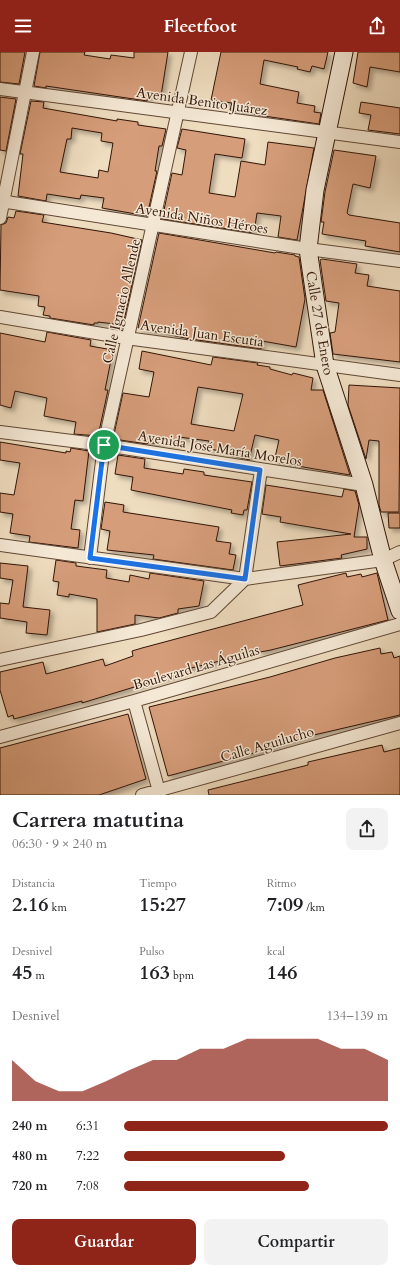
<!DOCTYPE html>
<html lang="es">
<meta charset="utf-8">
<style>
:root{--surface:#fff;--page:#f2f2f2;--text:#202124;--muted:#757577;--accent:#8f2418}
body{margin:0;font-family:Cardo,serif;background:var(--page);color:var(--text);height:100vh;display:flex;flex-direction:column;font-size:15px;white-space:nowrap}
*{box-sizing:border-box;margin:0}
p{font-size:13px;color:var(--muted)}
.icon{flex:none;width:22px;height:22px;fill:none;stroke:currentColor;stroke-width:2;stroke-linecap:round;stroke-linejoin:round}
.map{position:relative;height:743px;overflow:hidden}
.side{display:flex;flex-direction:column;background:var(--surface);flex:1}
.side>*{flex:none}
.pin{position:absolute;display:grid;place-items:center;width:34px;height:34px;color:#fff;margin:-17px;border:2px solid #fff;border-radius:50%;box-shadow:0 1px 4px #0007}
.round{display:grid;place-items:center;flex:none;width:42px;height:42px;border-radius:8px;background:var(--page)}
.summary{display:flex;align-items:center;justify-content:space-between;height:68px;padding:0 12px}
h1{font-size:22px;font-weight:700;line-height:30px}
.stats{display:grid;grid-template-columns:repeat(3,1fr);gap:6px;height:68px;padding:4px 12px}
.stats div{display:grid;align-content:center}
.stats b{font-size:20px;font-weight:700}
.stats small{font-size:11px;font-weight:400}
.stats p{font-size:11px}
.chart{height:112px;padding:8px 12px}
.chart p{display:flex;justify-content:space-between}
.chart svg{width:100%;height:72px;margin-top:4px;fill:var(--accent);opacity:.7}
.cta{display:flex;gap:8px;margin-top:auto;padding:8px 12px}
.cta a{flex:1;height:46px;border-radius:8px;background:var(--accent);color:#fff;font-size:16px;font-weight:700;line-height:46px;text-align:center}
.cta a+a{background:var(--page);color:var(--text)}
ul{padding:0 12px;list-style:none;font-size:13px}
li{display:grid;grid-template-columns:64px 48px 1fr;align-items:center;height:30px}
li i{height:10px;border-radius:5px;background:var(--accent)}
header{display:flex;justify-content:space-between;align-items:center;height:52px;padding:0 12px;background:var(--accent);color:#fff;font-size:18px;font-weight:700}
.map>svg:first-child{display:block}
.building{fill:#d69d7a;stroke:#311406;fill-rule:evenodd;filter:url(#shadow)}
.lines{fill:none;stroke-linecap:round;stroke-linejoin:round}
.street-casing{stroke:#604634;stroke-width:14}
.secondary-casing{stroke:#311406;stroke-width:19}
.street{stroke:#f5e9d6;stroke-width:12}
.secondary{stroke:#f5e9d6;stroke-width:17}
.route-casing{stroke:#fff;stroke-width:8}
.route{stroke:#1a73e8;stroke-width:5}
.labels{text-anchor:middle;stroke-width:3;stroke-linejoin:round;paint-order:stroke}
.street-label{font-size:14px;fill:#311406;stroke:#f5e9d6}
</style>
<header><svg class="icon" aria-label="menu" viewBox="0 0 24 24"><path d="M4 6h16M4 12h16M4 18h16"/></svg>Fleetfoot<svg class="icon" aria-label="share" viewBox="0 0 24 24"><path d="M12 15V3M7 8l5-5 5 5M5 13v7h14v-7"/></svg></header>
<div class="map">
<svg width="400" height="743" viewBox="0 0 400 743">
<defs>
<filter id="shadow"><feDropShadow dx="3.5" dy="3.5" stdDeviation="2" flood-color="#0004"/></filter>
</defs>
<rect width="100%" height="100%" fill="#efddc0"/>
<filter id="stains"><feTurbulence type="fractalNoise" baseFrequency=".005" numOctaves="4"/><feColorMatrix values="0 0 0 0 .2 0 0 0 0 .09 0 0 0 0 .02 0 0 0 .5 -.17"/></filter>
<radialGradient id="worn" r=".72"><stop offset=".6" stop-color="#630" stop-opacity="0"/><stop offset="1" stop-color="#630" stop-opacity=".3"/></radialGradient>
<path class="building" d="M0 0H25L19 32 0 30Z
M40 0H85L84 3 110 7 111 3 134 6V0H168L161 44 148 42 147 49 46 34V36L34 34Z
M221 0H328L324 17 312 14 310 20 297 17 298 15 264 8 260 32 299 40 297 51 315 54 314 60 321 61 319 72 257 63 230 58 232 51 211 48Z
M358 0H400V20L370 15 367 35 353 31Z
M0 45 16 47 6 99 0 98Z
M31 49 44 50 43 56 117 69V67L138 70V73L166 77 162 94H159L155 119H157L147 164 102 156 104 146 81 143 80 147 47 142 46 149 18 144 23 102H20ZM72 76 102 81 101 89 113 91 108 120 99 118 98 126 60 120 67 87H71Z
M361 50 400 56V82L368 78 371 63 359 61Z
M182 77 245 87 242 106 215 102 209 141 235 145 241 109 265 113 268 90 314 96 297 188 278 185 281 164 257 161 254 181 162 167 172 121 182 123 186 98 177 96Z
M334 98 376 104 370 136 353 132 347 161 349 163 400 171V200L365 194 366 189 322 182 324 170H321L325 140Z
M16 159 44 163 42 170 111 181 142 188 123 273 98 270V271H94V273L50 266V264L43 263 45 255 38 254 39 244 0 238 1 173 6 171 8 165 14 166Z
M159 181 275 201 276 200 295 203V204L299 205 305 247 296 295 262 289 261 297 190 287 138 276Z
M322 207 357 212 355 221 369 223 367 234 400 239V310L333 302 330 281 335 280 339 251 326 249 320 208Z
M47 280 91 288 90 294 113 298 105 338H108L98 384 74 382 76 370 44 364 47 346 15 339 11 356 0 353V281L45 290Z
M142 299 211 313 213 305 258 311 257 313 270 315V317L292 323 293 321 313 326 311 338H323L350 423 274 410 279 388 255 383 249 408 229 403V400L208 397 209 389 179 385 178 392 158 390V392L148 390 147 392 113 387 123 341 149 345 154 320 139 317ZM198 335 243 342 234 379 191 372Z
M349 333 400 336 399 460H381L379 453V389L369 388 366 407 348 353Z
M0 390 66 401V399L70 400 71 396 89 399 83 449 75 448 71 477 80 478 78 496 29 490 30 484 10 481 13 462 0 460V441L14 443 20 411 0 408Z
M118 403 145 407 144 416 183 422 184 417 204 420V423L252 430 247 458H244L243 463 231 461 232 458 131 438 133 425 115 422Z
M266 433 342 445 344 437 355 439 359 453 354 485H367V497L341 503 342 506 280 514 277 490 351 482 280 470 281 465 262 462Z
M105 450 124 453 123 460 219 475 216 489 231 491 229 502 236 503 233 518 153 507 154 503 107 498 110 479 101 477Z
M388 461H400V476H389Z
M56 508 76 511V514L107 518 106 526 129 530 130 523 149 527 150 521 204 529 199 554 178 557V561L159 566 135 563V572L97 580V547L69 542V545L57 543 59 530 53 529Z
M0 511 28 514 23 555 50 558 47 583 26 581 27 570 0 566V551L9 552 13 528 0 526Z
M346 521 347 525 361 522 362 525 377 521 388 568 271 598 260 600 259 596 232 603V606L179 619 180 621 82 651V649L14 667 13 663 8 665 0 638V620L43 610 46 622 103 607 105 614 133 604 132 599 142 596 303 553 298 533Z
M380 596 381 602 392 600 394 606 400 604V663L314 683 274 694 261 699 168 724 149 655 270 625 335 606Z
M128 662 146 727 99 743H0V696Z
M382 693 384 700 400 696V743H209L208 738 308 713V710Z"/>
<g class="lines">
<defs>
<path id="street" d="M0 37 400 90
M0 149 308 197 400 209
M0 166 33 0
M0 265 126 286 400 323
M0 380 104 393 364 433
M0 493 245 527 383 508 400 500
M90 506 104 393 191 0
M0 608 141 578 211 560 245 527 261 418
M134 649 160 743
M0 685 134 649 400 572
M142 743 400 671"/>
<path id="secondary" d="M344 0 315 138 308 197 325 313 364 433 383 508 400 559"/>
</defs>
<use href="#street" class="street-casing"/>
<use href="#secondary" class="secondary-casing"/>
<use href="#street" class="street"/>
<use href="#secondary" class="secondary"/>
</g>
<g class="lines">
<defs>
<path id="route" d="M104 393 260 418 245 527 90 506Z"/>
</defs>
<use href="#route" class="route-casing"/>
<use href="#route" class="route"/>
</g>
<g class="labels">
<g class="street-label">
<text transform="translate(202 49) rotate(8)" y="5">Avenida Benito Juárez</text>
<text transform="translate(202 166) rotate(9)" y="5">Avenida Niños Héroes</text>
<text transform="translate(121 249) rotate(-77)" y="5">Calle Ignacio Allende</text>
<text transform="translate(320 271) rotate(80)" y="5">Calle 27 de Enero</text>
<text transform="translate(202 281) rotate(8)" y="5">Avenida Juan Escutia</text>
<text transform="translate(220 396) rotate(9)" y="5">Avenida José María Morelos</text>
<text transform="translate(196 615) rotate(-16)" y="5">Boulevard Las Águilas</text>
<text transform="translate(267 692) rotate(-16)" y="5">Calle Aguilucho</text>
</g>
</g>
<rect width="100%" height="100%" filter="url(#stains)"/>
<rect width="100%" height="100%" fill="url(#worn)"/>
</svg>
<div class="pin" style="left:104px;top:393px;background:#1e9e55"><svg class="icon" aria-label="arrive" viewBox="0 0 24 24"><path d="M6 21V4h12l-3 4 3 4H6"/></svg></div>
</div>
<section class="side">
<div class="summary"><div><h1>Carrera matutina</h1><p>06:30 · 9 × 240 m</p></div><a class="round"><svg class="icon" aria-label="share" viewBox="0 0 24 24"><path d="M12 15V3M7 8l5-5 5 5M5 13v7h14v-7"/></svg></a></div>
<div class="stats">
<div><p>Distancia</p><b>2.16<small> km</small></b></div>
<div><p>Tiempo</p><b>15:27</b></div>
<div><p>Ritmo</p><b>7:09<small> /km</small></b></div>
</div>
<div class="stats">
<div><p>Desnivel</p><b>45<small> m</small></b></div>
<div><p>Pulso</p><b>163<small> bpm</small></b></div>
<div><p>kcal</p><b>146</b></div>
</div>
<div class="chart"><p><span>Desnivel</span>134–139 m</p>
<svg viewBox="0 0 160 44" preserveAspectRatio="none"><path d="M0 44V19L10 32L20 38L30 38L40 32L50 25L60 19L70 19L80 12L90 12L100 6L110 6L120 6L130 6L140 12L150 12L160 19V44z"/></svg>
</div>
<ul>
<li><b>240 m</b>6:31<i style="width:100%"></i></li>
<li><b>480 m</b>7:22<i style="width:61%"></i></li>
<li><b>720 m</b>7:08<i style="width:70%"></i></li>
</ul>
<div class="cta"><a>Guardar</a><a>Compartir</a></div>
</section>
